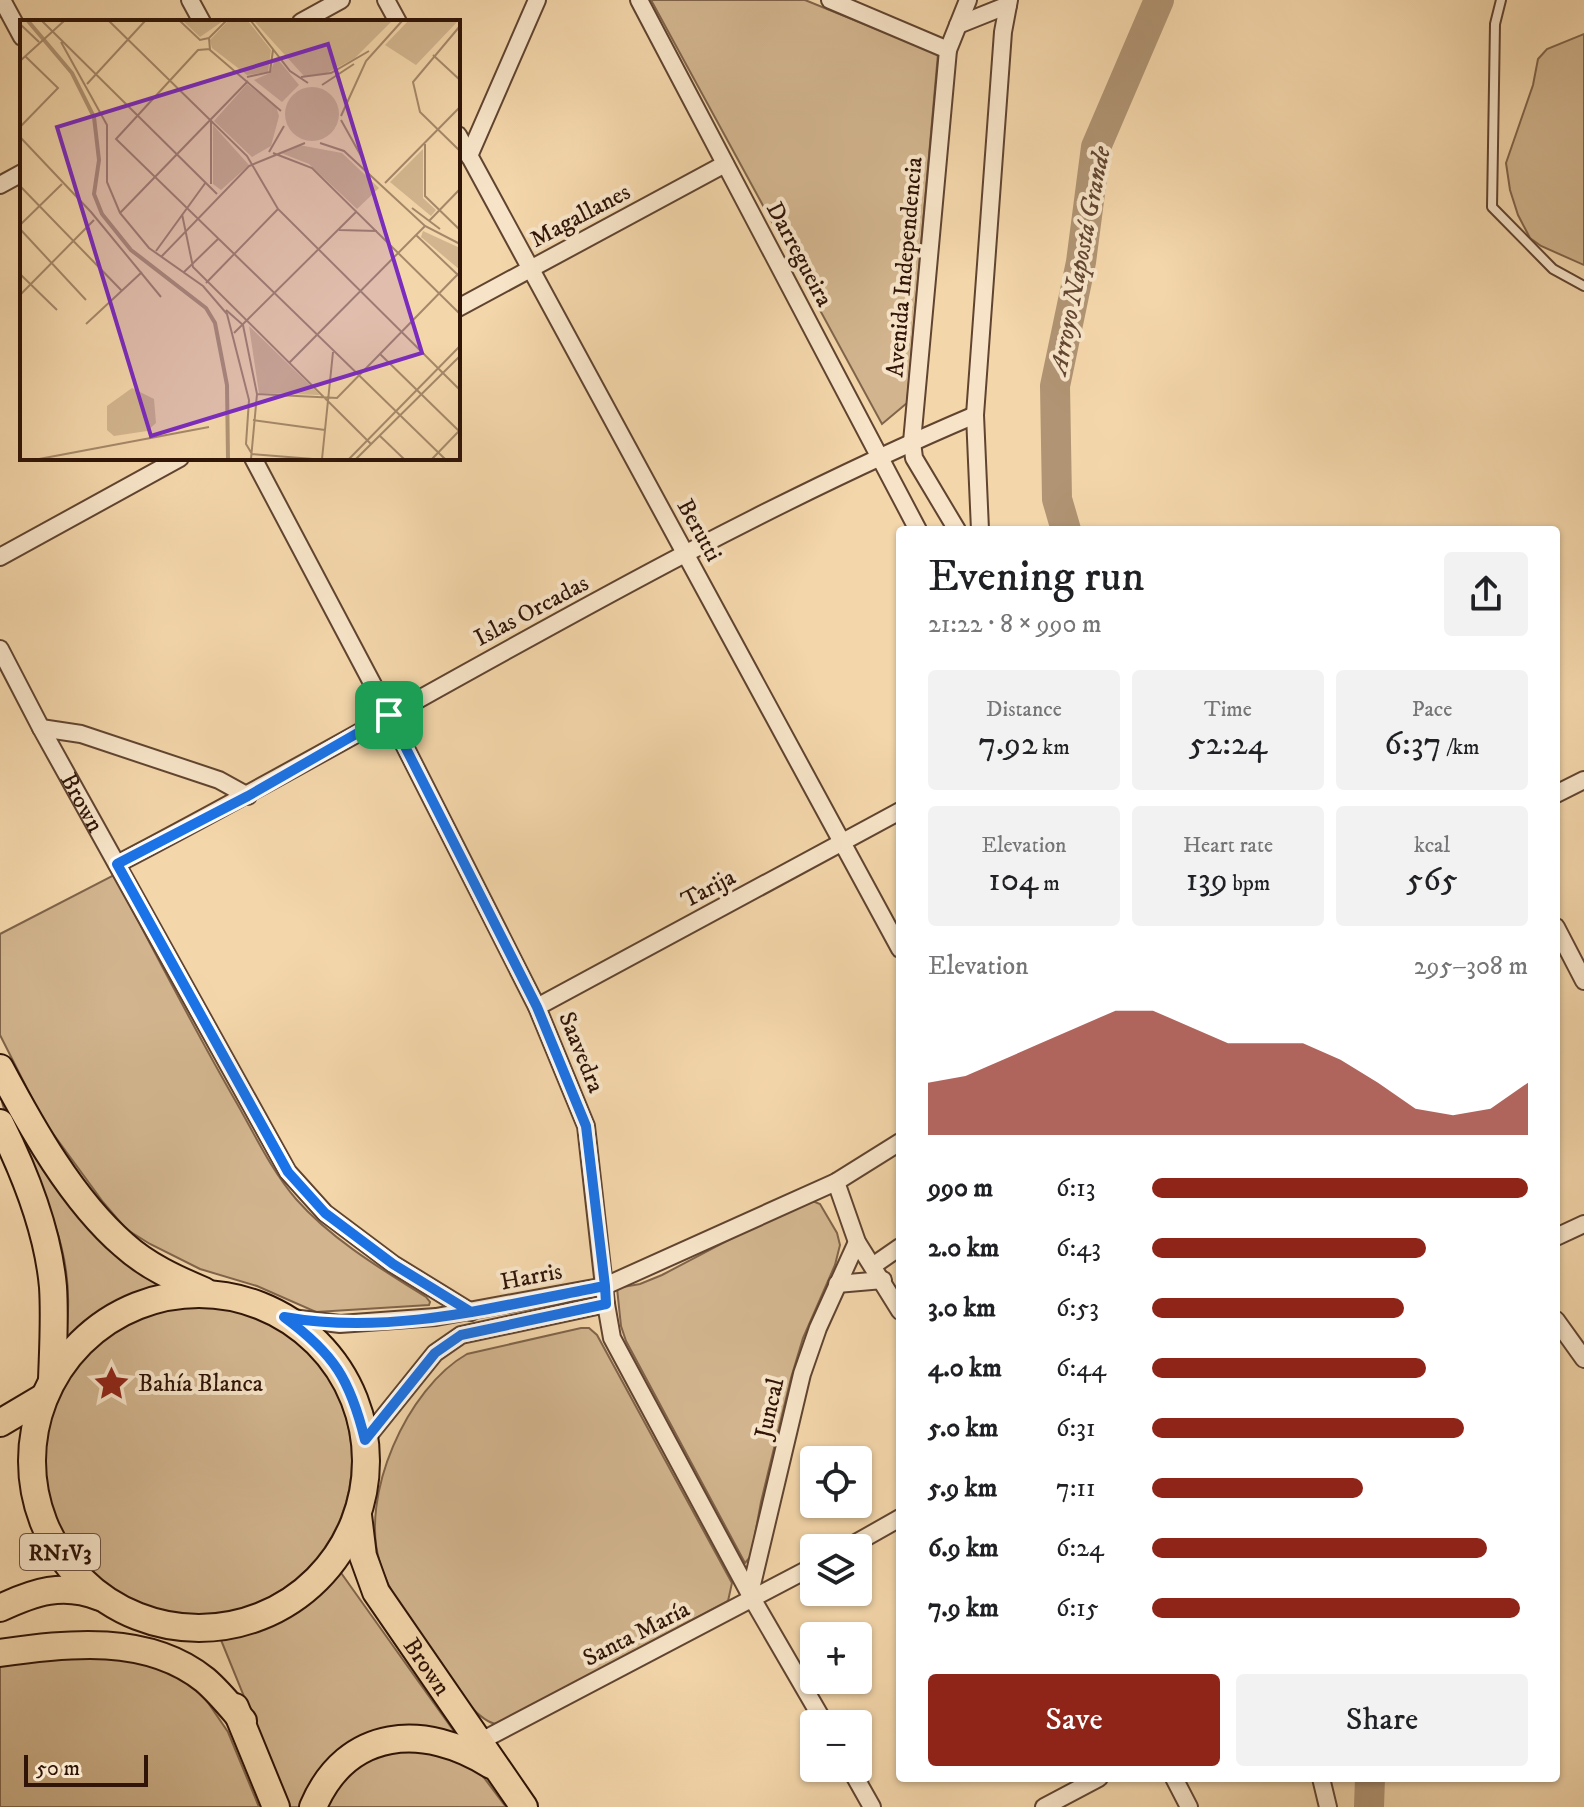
<!DOCTYPE html>
<meta charset="utf-8">
<style>
:root{--surface:#fff;--page:#f2f2f2;--text:#202124;--muted:#757577;--accent:#8f2418}
body{margin:0;font-family:"IM FELL DW Pica",serif;background:var(--page);color:var(--text);height:100vh;display:flex;flex-direction:column;font-size:30px;white-space:nowrap}
*{box-sizing:border-box;margin:0}
p{font-size:26px;color:var(--muted)}
.icon{flex:none;width:44px;height:44px;fill:none;stroke:currentColor;stroke-width:2;stroke-linecap:round;stroke-linejoin:round}
.map{position:relative;flex:1;overflow:hidden}
.sheet{position:absolute;left:896px;top:526px;width:664px;height:1256px;display:flex;flex-direction:column;background:var(--surface);border-radius:8px;box-shadow:0 2px 6px #0004}
.sheet>*{flex:none}
.tools{position:absolute;left:800px;top:1446px;display:grid;gap:16px}
.tools a{display:grid;place-items:center;width:72px;height:72px;border-radius:8px;background:var(--surface);box-shadow:0 2px 6px #0004;font-size:40px}
.scale{position:absolute;left:24px;bottom:20px;width:124px;box-sizing:border-box;padding-left:8px;border:4px solid #2f1407;border-top:0;font-size:22px;line-height:28px;white-space:nowrap;color:#2f1407;-webkit-text-stroke:6px #f7e4c8;paint-order:stroke}
.pin{position:absolute;display:grid;place-items:center;width:68px;height:68px;color:#fff;margin:-34px;border-radius:16px;box-shadow:0 4px 12px #0006}
.round{display:grid;place-items:center;flex:none;width:84px;height:84px;border-radius:8px;background:var(--page)}
.summary{display:flex;align-items:center;justify-content:space-between;height:136px;padding:0 32px}
h1{font-size:44px;font-weight:600;line-height:60px}
.metrics{display:grid;grid-template-columns:repeat(3,1fr);gap:12px;height:136px;padding:8px 32px}
.metrics div{display:grid;align-content:center;border-radius:8px;background:var(--page);text-align:center}
.metrics b{font-size:34px;font-weight:600}
.metrics small{font-size:22px;font-weight:400}
.metrics p{font-size:22px}
.chart{height:224px;padding:16px 32px}
.chart p{display:flex;justify-content:space-between}
.chart svg{width:100%;height:144px;margin-top:8px;fill:var(--accent);opacity:.7}
.cta{display:flex;gap:16px;margin-top:auto;padding:16px 32px}
.cta a{flex:1;height:92px;border-radius:8px;background:var(--accent);color:#fff;font-size:32px;font-weight:600;line-height:92px;text-align:center}
.cta a+a{background:var(--page);color:var(--text)}
ul{padding:0 32px;list-style:none;font-size:26px}
li{display:grid;grid-template-columns:128px 96px 1fr;align-items:center;height:60px}
li i{height:20px;border-radius:10px;background:var(--accent)}
.map>svg:first-child{display:block}
.green{fill:#d2b58e;stroke:#80644a;stroke-width:2}
.lines{fill:none;stroke-linecap:round;stroke-linejoin:round}
.river{stroke:#b09473;stroke-width:30}
.lane-casing{stroke:#604430;stroke-width:12}
.street-casing{stroke:#604430;stroke-width:20}
.primary-casing{stroke:#2f1407;stroke-width:30}
.lane{stroke:#f7e4c8;stroke-width:8}
.street{stroke:#f7e4c8;stroke-width:16}
.primary{stroke:#f3d6aa;stroke-width:26}
.route-casing{stroke:#fff;stroke-width:16}
.route{stroke:#1a73e8;stroke-width:10}
.labels{text-anchor:middle;stroke-width:8;stroke-linejoin:round;paint-order:stroke}
.shield{fill:#f7e4c8;stroke:#6b5241;stroke-width:2}
.shield-label{font-size:22px;font-weight:bold;fill:#2f1407}
.street-label{font-size:24px;fill:#2f1407;stroke:#f7e4c8}
.poi-label{font-size:24px;fill:#2f1407;stroke:#f7e4c8;text-anchor:start}
.water-label{font-size:26px;font-style:italic;fill:#634732;stroke:#f7e4c8}
.inset-river{fill:none;stroke:#b09473;stroke-width:4}
.inset-road{fill:none;stroke:#a58869;stroke-width:2}
.view{fill:#7b2cbf;fill-opacity:0.15;stroke:#7b2cbf;stroke-width:4}
.inset-edge{fill:none;stroke:#2f1407;stroke-width:4}
</style>
<div class="map">
<svg width="1584" height="1807" viewBox="0 0 1584 1807">
<rect width="100%" height="100%" fill="#f3d6aa"/>
<filter id="stains"><feTurbulence type="fractalNoise" baseFrequency=".0025" numOctaves="4"/><feColorMatrix values="0 0 0 0 .2 0 0 0 0 .09 0 0 0 0 .02 0 0 0 .5 -.17"/></filter>
<radialGradient id="worn" r=".72"><stop offset=".6" stop-color="#630" stop-opacity="0"/><stop offset="1" stop-color="#630" stop-opacity=".3"/></radialGradient>
<path class="green" d="M651 0H805L938 54 907 403 882 424Z
M1584 34V265L1541 246 1530 238 1518 215 1510 190 1506 163 1533 85 1538 59 1547 49Z
M114 875C154 951 193 1027 235 1100 254 1133 271 1170 296 1199 331 1239 381 1269 426 1297L430 1302 429 1305 316 1312 257 1286 200 1269 150 1244 126 1229 103 1202 43 1120 0 1035V934Z
M0 1086 170 1287C125 1291 96 1316 64 1346 78 1272 56 1220 26 1155 15 1132 0 1111 0 1086Z
M810 1200 820 1204 837 1233 840 1245 835 1265 803 1338 791 1378 761 1502 751 1556 745 1563 626 1341 621 1326 617 1288 640 1284 662 1275 803 1201Z
M42 1460a155 155 0 1 1 310 0a155 155 0 1 1-310 0Z
M581 1328H589L597 1335 732 1583 728 1601 497 1724C477 1722 453 1684 442 1668 420 1635 392 1602 380 1563 359 1496 407 1388 467 1354Z
M339 1570 453 1730V1735L404 1730 305 1807H289L221 1640 225 1634C270 1625 310 1607 339 1570Z
M51 1653 149 1660 198 1688 228 1732 259 1807H0V1659Z
M427 1745 479 1771 506 1807H320L366 1756Z"/>
<g class="lines">
<path class="river" d="M1066 530 1057 499 1055 386 1081 262 1096 147 1159 0
M1369 1807 1370 1778"/>
<defs>
<path id="lane" d="M1501 0 1495 24 1492 207 1553 269 1584 286"/>
<g id="street">
<path d="M2 0 22 37"/>
<path d="M190 0 202 22"/>
<path d="M386 0 398 22"/>
<path d="M639 0 918 530"/>
<path d="M830 0 948 50"/>
<path d="M301 22 341 0"/>
<path d="M958 25 1008 5"/>
<path d="M458 135 900 949"/>
<path d="M469 156 537 0"/>
<path d="M0 185 22 173"/>
<path d="M458 308 725 164"/>
<path d="M253 458 389 715 537 1007 586 1126 606 1304 612 1338 753 1600 825 1724"/>
<path d="M957 530 914 458 912 442 948 50 968 0"/>
<path d="M980 530 975 415 1003 32 1009 0"/>
<path d="M0 557 180 458"/>
<path id="s1" d="M0 649 41 728 288 1172 325 1213 393 1264 471 1312"/>
<path d="M41 728 81 734 219 780 248 796"/>
<path d="M1556 794 1584 780"/>
<path d="M117 864C403 715 678 541 975 415"/>
<path d="M1556 927 1584 981"/>
<path d="M537 1007 900 811"/>
<path d="M836 1182 857 1242 900 1311"/>
<path d="M1556 1237 1584 1224"/>
<path d="M874 1265 900 1247"/>
<path d="M837 1284 883 1280"/>
<path d="M284 1317 340 1324 436 1317 605 1286 836 1182 900 1142"/>
<path d="M1556 1320 1584 1359"/>
<path d="M365 1440 435 1353 461 1335 606 1304"/>
<path d="M847 1548 900 1518"/>
<path d="M750 1593 802 1374 818 1328 857 1242"/>
<path d="M479 1742 814 1566"/>
<path d="M850 1768 872 1807"/>
<path d="M1174 1778 1189 1807"/>
<path d="M1321 1778 1328 1807"/>
<path d="M1044 1807 1099 1778"/>
</g>
<g id="primary">
<path d="M0 1068C32 1128 72 1200 124 1245 147 1266 176 1279 204 1291"/>
<path d="M0 1123C25 1173 48 1230 53 1287 55 1318 53 1350 52 1380"/>
<circle cx="199" cy="1461" r="167"/>
<path d="M0 1423 44 1397"/>
<path id="s2" d="M358 1515 363 1556 376 1592 524 1807"/>
<path d="M0 1608C34 1592 63 1582 100 1597"/>
<path d="M0 1653C68 1643 148 1634 205 1680 219 1692 231 1707 243 1721"/>
<path d="M235 1707 276 1807"/>
<path d="M313 1807C347 1727 425 1723 491 1765"/>
</g>
</defs>
<use href="#lane" class="lane-casing"/>
<use href="#street" class="street-casing"/>
<use href="#primary" class="primary-casing"/>
<use href="#lane" class="lane"/>
<use href="#street" class="street"/>
<use href="#primary" class="primary"/>
</g>
<g class="lines">
<defs>
<path id="route" d="M389 715 537 1007 586 1126 605 1286C500 1306 391 1336 284 1317 334 1354 350 1379 365 1440L435 1353 461 1335 606 1304 605 1286 471 1312 393 1264 325 1213 288 1172 117 864 248 796 389 715"/>
</defs>
<use href="#route" class="route-casing"/>
<use href="#route" class="route"/>
</g>
<defs>
<symbol id="sight-bare" viewBox="-9 -9 18 18"><path d="M0-6L1.8-2.2L6-1.7L2.9 1.2L3.7 5.4L0 3.3L-3.7 5.4L-2.9 1.2L-6-1.7L-1.8-2.2Z" fill="#8f2418" stroke="#f7e4c8" stroke-width="2.5" paint-order="stroke"/></symbol>
</defs>
<g fill-rule="evenodd">
<use href="#sight-bare" x="86" y="1358" width="51" height="51"/>
</g>
<g class="labels">
<rect class="shield" x="20" y="1534" width="80" height="36" rx="6"/>
<g class="shield-label">
<text x="60" y="1560">RN1V3</text>
</g>
<g class="street-label">
<text transform="translate(580 215) rotate(-28)" y="8">Magallanes</text>
<text transform="translate(800 254) rotate(62)" y="8">Darregueira</text>
<text transform="translate(904 267) rotate(-85)" y="8">Avenida Independencia</text>
<text transform="translate(700 530) rotate(61)" y="8">Berutti</text>
<text transform="translate(531 610) rotate(-28)" y="8">Islas Orcadas</text>
<text dy="8" stroke="none"><textPath href="#s1" startOffset="174">Brown</textPath></text>
<text transform="translate(708 888) rotate(-28)" y="8">Tarija</text>
<text transform="translate(582 1052) rotate(68)" y="8">Saavedra</text>
<text transform="translate(531 1276) rotate(-11)" y="8">Harris</text>
<text transform="translate(769 1408) rotate(-77)" y="8">Juncal</text>
<text transform="translate(636 1633) rotate(-27)" y="8">Santa María</text>
<text dy="8" stroke="none"><textPath href="#s2" startOffset="170">Brown</textPath></text>
</g>
<g class="poi-label">
<text x="138" y="1391">Bahía Blanca</text>
</g>
<g class="water-label">
<text transform="translate(1079 260) rotate(-79)" y="9">Arroyo Napostá Grande</text>
</g>
</g>
<g transform="translate(20 20)">
<rect width="440" height="440" fill="#f3d6aa"/>
<path d="M163 1H203L180 17ZM208 1H228L251 30 248 52 227 55 192 28 190 20ZM234 1H371V2L335 38 307 53 284 56ZM388 1H438L396 45 365 25ZM256 37 279 65 262 82 234 60 250 53ZM227 64 256 86 259 96 251 126 232 137 194 101ZM265 94a27 27 0 1 1 54 0a27 27 0 1 1-54 0ZM193 105 229 145 201 170 193 164ZM279 125 322 133 359 168 337 189 289 144 261 133ZM403 129V178L416 190 411 196 370 162ZM403 211 440 228V250L401 217ZM229 306 300 375 239 373ZM112 368 134 379 136 403 127 411 94 416 87 410V386Z" fill="#d2b58e"/>
<path class="inset-river" d="M8 1 52 53 74 97 79 140 74 174 82 194 111 230 186 288 195 303 207 365 208 439"/>
<path class="inset-road" d="M22 1 197 174M89 1 227 136 258 189 440 370M160 1 180 20 189 18M231 1 270 51 288 63M0 4 19 22M440 6 393 62 400 92 440 131M189 18 190 30 261 91M189 18 206 1M41 22 87 105V162L100 193 129 228 183 266 207 294 229 380 226 424 232 434M190 29 178 30 96 119 425 439M413 35 440 60M0 41 44 1M227 57 250 52 253 30M281 57 311 53 349 31M67 64 125 1M302 65 334 44M321 96 346 41 382 1M191 100V164M321 100 345 143M0 107 38 68 5 36M0 117 71 192 141 277M300 123 324 131 405 206 440 224M405 124V176L440 210M249 132 264 106M253 133 292 148 440 294M365 163 440 87M0 166 102 271M392 188 420 209M100 193 228 61M162 194 173 247 351 424M409 201 440 169M0 205 42 164M0 209 66 280M319 210 357 211M396 215 439 256M136 231 186 162M141 237 229 146 285 123M163 253 199 218M0 254 37 290M186 263 258 189M0 275 74 200M206 290 223 305 237 374 231 439M66 304 122 252M214 313 337 191M360 334 440 412M269 343 405 206M237 374 317 378 440 252M233 400 305 410M360 416 384 439M232 434 293 439M19 439 189 407M302 439 313 332M329 439 440 326M336 439 440 336M412 439 439 411"/>
<path class="view" d="M308 24 402 333 131 416 37 107Z"/>
<rect width="440" height="440" class="inset-edge"/>
</g>
<rect width="100%" height="100%" filter="url(#stains)"/>
<rect width="100%" height="100%" fill="url(#worn)"/>
</svg>
<div class="tools">
<a><svg class="icon" aria-label="locate" viewBox="0 0 24 24"><circle cx="12" cy="12" r="6"/><path d="M12 2v4M12 18v4M2 12h4M18 12h4"/></svg></a>
<a><svg class="icon" aria-label="layers" viewBox="0 0 24 24"><path d="M12 4l9 5-9 5-9-5zM3 14l9 5 9-5"/></svg></a>
<a>+</a>
<a>−</a>
</div>
<div class="scale">50 m</div>
<div class="pin" style="left:389px;top:715px;background:#1e9e55"><svg class="icon" aria-label="arrive" viewBox="0 0 24 24"><path d="M6 21V4h12l-3 4 3 4H6"/></svg></div>
<section class="sheet">
<div class="summary"><div><h1>Evening run</h1><p>21:22 · 8 × 990 m</p></div><a class="round"><svg class="icon" aria-label="share" viewBox="0 0 24 24"><path d="M12 15V3M7 8l5-5 5 5M5 13v7h14v-7"/></svg></a></div>
<div class="metrics">
<div><p>Distance</p><b>7.92<small> km</small></b></div>
<div><p>Time</p><b>52:24</b></div>
<div><p>Pace</p><b>6:37<small> /km</small></b></div>
</div>
<div class="metrics">
<div><p>Elevation</p><b>104<small> m</small></b></div>
<div><p>Heart rate</p><b>139<small> bpm</small></b></div>
<div><p>kcal</p><b>565</b></div>
</div>
<div class="chart"><p><span>Elevation</span>295–308 m</p>
<svg viewBox="0 0 160 44" preserveAspectRatio="none"><path d="M0 44V28L10 26L20 21L30 16L40 11L50 6L60 6L70 11L80 16L90 16L100 16L110 21L120 28L130 36L140 38L150 36L160 28V44z"/></svg>
</div>
<ul>
<li><b>990 m</b>6:13<i style="width:100%"></i></li>
<li><b>2.0 km</b>6:43<i style="width:73%"></i></li>
<li><b>3.0 km</b>6:53<i style="width:67%"></i></li>
<li><b>4.0 km</b>6:44<i style="width:73%"></i></li>
<li><b>5.0 km</b>6:31<i style="width:83%"></i></li>
<li><b>5.9 km</b>7:11<i style="width:56%"></i></li>
<li><b>6.9 km</b>6:24<i style="width:89%"></i></li>
<li><b>7.9 km</b>6:15<i style="width:98%"></i></li>
</ul>
<div class="cta"><a>Save</a><a>Share</a></div>
</section>
</div>
